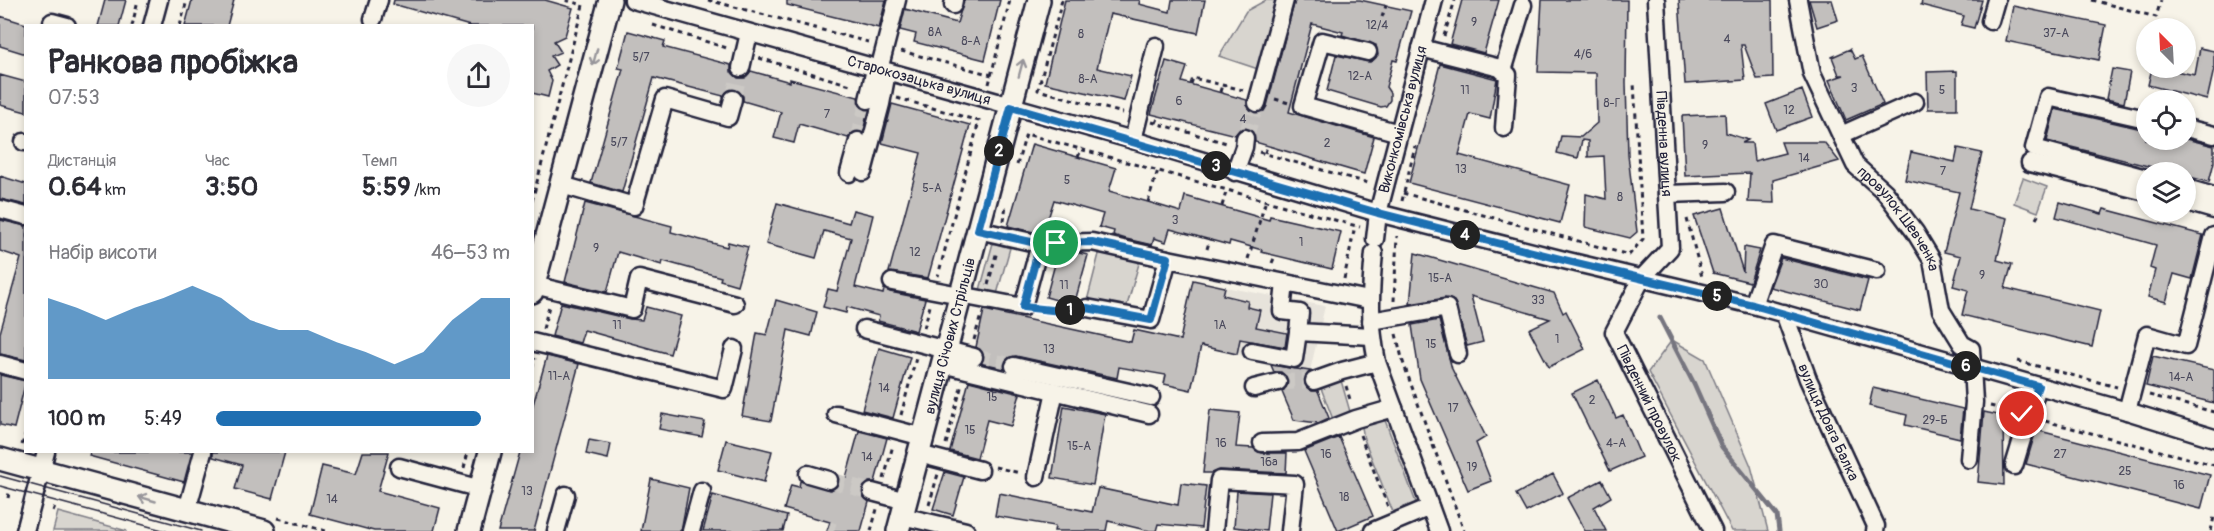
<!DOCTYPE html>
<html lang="uk">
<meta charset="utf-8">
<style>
:root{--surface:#fff;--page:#f7f7f7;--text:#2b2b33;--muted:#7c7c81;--accent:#1f6fb2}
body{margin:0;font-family:Pangolin,sans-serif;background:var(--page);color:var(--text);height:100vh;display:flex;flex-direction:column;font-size:22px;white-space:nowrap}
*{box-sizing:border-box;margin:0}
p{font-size:20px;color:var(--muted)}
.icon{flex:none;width:33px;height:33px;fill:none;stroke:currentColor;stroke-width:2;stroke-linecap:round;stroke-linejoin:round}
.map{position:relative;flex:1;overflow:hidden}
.details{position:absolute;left:24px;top:24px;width:510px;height:429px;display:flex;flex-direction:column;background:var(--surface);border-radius:0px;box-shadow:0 3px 9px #0003}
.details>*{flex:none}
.needle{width:39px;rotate:336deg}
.tools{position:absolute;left:2136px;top:18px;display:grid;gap:12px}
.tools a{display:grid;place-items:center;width:60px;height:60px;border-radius:50%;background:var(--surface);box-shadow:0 3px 9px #0003;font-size:30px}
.pin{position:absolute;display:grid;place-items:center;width:51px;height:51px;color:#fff;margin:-26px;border:3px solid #fff;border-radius:50%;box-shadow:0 2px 6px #0007}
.km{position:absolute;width:30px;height:30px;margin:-15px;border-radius:50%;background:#222;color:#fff;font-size:16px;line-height:30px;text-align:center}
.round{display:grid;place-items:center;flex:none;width:63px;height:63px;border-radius:32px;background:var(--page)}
.summary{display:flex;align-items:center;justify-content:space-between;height:102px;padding:0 24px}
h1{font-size:33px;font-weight:700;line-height:45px}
.figures{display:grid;grid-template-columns:repeat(3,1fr);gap:9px;height:102px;padding:6px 24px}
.figures div{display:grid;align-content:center}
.figures b{font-size:26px;font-weight:700}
.figures small{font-size:16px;font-weight:400}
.figures p{font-size:16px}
.chart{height:168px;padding:12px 24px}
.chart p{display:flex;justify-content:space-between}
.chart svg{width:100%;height:108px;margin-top:6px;fill:var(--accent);opacity:.7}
ul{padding:0 24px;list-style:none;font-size:20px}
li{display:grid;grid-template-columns:96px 72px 1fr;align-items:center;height:45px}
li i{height:15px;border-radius:8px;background:var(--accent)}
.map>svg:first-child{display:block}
.built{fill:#e7e3db}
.green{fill:#d8d5cf;stroke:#7d7c85;stroke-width:1.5}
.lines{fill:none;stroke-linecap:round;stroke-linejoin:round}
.stream{stroke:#76747f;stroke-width:5}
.building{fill:#c2bfbd;stroke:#22223b;stroke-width:1.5}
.minor-tunnel{stroke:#ccc9c5;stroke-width:16;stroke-dasharray:16 8;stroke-linecap:butt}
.minor-casing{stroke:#22223b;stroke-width:21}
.major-casing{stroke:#22223b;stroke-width:26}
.path{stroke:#22223b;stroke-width:3;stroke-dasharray:4.5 4.5;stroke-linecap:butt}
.minor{stroke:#f7f3e8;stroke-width:16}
.major{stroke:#f7f3e8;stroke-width:21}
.tram{stroke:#22223b;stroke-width:1.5}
.oneway{stroke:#97959a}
.route-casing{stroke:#fff;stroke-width:12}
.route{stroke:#1f6fb2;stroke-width:8}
.labels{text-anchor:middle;stroke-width:6;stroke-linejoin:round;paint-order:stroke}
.number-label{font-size:12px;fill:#4a495c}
.street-label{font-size:15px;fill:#22223b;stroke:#f7f3e8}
</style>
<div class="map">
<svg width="2214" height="531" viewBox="0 0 2214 531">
<rect width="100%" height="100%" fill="#f7f3e8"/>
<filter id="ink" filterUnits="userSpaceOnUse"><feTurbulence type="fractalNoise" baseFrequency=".0167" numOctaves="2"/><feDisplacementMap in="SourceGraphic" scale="12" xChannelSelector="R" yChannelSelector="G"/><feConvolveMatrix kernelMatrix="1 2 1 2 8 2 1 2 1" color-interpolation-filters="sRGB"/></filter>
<g filter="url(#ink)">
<path class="built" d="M1225 287 1325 306 1310 371 1271 367 1237 354 1180 342Z"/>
<path class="green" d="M1266 0H1278L1258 69 1219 56 1246 11Z
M2023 178 2047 187 2038 212 2014 203Z
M993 243 1010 248 997 294 980 290Z
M1100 250 1140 260 1126 309 1087 301Z
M1672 340 1705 359 1751 466 1768 531H1732L1648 372Z
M1340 377 1351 415 1334 422 1319 383Z
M1383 415 1418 508 1395 517 1364 439 1361 421Z
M58 512 127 531H53Z"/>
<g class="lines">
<path class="stream" d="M1660 318 1694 384 1722 447 1777 515 1779 531"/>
</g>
<path class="building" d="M105 0H126L119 26H98Z
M192 0H234L227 26H185Z
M394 0H545L573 8 565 36 554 41 561 52 551 56 557 65 547 71 552 81 548 97 532 93V26H470L393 4Z
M787 0H886L879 28 787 5Z
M964 0H1000L985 60 914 42 916 34 900 30 905 9 957 23Z
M1065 0H1140L1139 4 1170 12 1172 0H1205L1198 33 1110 14 1097 68 1131 76 1124 101 1045 83Z
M1295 0H1360L1411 11 1397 61 1393 60 1386 87 1390 93V100L1386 106 1381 107 1327 91 1336 55 1370 62 1378 55 1376 45 1342 35 1343 32 1312 24 1289 112 1374 137 1364 174 1255 142 1254 133 1247 128 1240 129 1235 135 1151 114 1166 61 1187 67 1182 82 1247 100V106L1254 113 1264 111 1267 106Z
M1462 0H1499L1484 53 1450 44Z
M1542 0H1627L1626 83 1628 155 1637 232 1630 238 1585 227 1586 194 1606 199 1604 156 1588 157V141L1582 140 1578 158 1557 153 1561 136 1581 137 1597 123 1596 73 1538 72Z
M1679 0H1772L1773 78 1757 79 1744 45H1741L1745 80 1685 84Z
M1809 0H1832L1838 20 1817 27Z
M1922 0H1982L1974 28 1961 25 1964 16 1921 5Z
M2013 6 2106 25 2099 60 2006 41Z
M0 16 26 24V54L0 46Z
M628 31 665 41 663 47 731 65V72L738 78H745L751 71 790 82V79L858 97 861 107 868 110 863 132 855 131 848 138 799 124 794 143 774 138 781 112 743 101V96L736 89H730L723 96 654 78 622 192 591 183 623 69 618 68Z
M2200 48 2214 51V69L2207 100 2148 85 2152 68H2161L2195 75Z
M1850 49 1855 59 1862 56 1883 104 1846 120 1829 80 1844 75H1839L1832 57Z
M1440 64 1497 79 1490 119 1470 114 1459 155 1570 185 1560 223 1409 183Z
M2112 69 2130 72 2124 103 2106 99Z
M1957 71V109H1928L1927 72Z
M0 75 26 82V112L0 105Z
M1802 90 1812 117 1776 130 1766 104Z
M892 104 970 125 928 278 889 272 921 153 882 143Z
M2055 109 2146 130V140L2186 139 2214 146V162L2209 182 2186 176V172H2172L2047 141Z
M1725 114 1726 133 1748 140 1742 143H1752L1754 161 1785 153 1781 142H1824L1839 161 1773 180 1774 203 1748 202 1750 173 1685 176 1682 116Z
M1032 144 1116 168 1109 191 1148 202 1181 212 1185 196 1269 220 1270 216 1341 232 1332 269 1261 252 1262 250 1230 241 1229 245 1170 229 1166 242 1154 238 1152 245 1126 239 1113 235 1114 231 1099 227 1103 214 1054 200 1046 225 1053 227 1048 237 1042 234 1008 226Z
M1958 148 1982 153 1969 209 2007 218 1997 260 2012 264 2005 288 2100 311 2092 347 1962 315 1968 290 1953 286 1961 256 1944 252 1959 192 1905 180 1911 152 1955 162Z
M0 176 26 184V205L0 199Z
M2060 202 2102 214 2104 209 2203 235 2192 279 2174 274 2166 302 2148 297 2155 270 2150 268 2156 245 2056 217Z
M585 203 672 226 671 232 727 247 728 242 748 247 737 285 720 280 721 277 663 261 662 265 618 252 607 292 565 282Z
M777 203 849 223 853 210 873 215 855 287 883 294 884 289 890 292 925 299 916 331 878 321 879 316 847 307 846 313 823 307 828 289 837 291 851 238 824 231 816 258 766 244Z
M1723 208 1743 272 1744 247 1760 250 1750 282 1713 273 1694 216Z
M0 220 26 226V360L0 354V333L21 258 0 251Z
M1058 253H1079L1088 255 1074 305 1046 297Z
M1415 253 1554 293 1563 313 1566 311 1585 349 1549 367 1529 329 1550 319 1471 296 1483 342 1467 346 1454 301 1445 298 1410 304Z
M1781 258 1868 280 1860 310 1770 287Z
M1193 280 1225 287 1223 295 1248 301 1247 307 1260 310 1256 327 1287 333 1285 347 1240 339 1237 354 1201 346 1191 390 1164 384 1166 375 1119 367 1117 378 1016 356 1007 358 1004 368 982 363 984 354 976 347 984 310 1131 342 1134 330 1180 340Z
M776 300 817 312 811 336 788 330 771 421 742 416 757 333 767 335Z
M561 303 630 319 642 320 646 307 681 316 670 354 584 330 580 343 552 336Z
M1439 320 1452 369 1486 437 1476 443 1491 481 1468 490 1420 379 1412 325Z
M879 348 910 357 893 418 862 410Z
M547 356 579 364 534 531H498L520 452H532V408Z
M2153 356 2214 370V403L2146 386Z
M1271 365 1310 371 1304 379V385L1312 391H1318L1329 418 1318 423 1294 420 1282 392 1288 385V379L1281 372H1274Z
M0 375 26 381 14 428 0 425Z
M1598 380 1616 418 1623 415 1641 457 1610 471 1572 393Z
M969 381 1020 394 1011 426 987 420 977 458 950 451Z
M1873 388 1963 409 1960 438 1905 425 1907 415 1869 406Z
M1064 406 1105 414 1093 485 1052 478Z
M1210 410 1240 413 1236 447 1253 448 1262 453H1287L1286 473 1220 470 1211 473H1203Z
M1984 412 2003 416 2004 485 1978 482Z
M662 414 705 422 702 437 659 429Z
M2036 430 2210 475 2201 509 2026 464Z
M859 431 887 438 875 482H869L862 489V495L869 502 861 531H827L830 522 784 509 791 485 799 487 800 481 831 490 839 483 838 476 846 478Z
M1339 437 1373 516 1338 531 1304 451Z
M589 440 611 444 608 459 586 454Z
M726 440 772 451 764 482 718 470Z
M90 452H192L184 482 89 456Z
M213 452H285L272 499 235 489 242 465 213 457Z
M363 452H389L378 491 440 508 434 531H374L310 514 322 466 356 474Z
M945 472 964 477 953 515 933 509Z
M1553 474 1563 493 1526 512 1516 494Z
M651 479 689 488 681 531H641Z
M1602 480 1611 497 1594 507 1606 531H1585L1567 498Z
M1181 483 1206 486 1201 528 1158 524 1156 531H1150L1108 521 1106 531H1054L1055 526 995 516 999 493 1092 512 1098 488 1178 505Z
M1237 491 1270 493 1266 531 1234 527Z
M713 495 787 516 783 531H703Z"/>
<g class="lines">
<path class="minor-tunnel" d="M733 99 741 68
M1245 138 1257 103
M858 141 868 100
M974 357 1014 366
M1278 382 1314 381
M829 480 872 492
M828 529 834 531"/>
<defs>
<g id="minor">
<path id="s1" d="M633 0 1133 140 1378 213 1568 261 1753 305 2127 411 2214 438"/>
<path id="s2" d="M1656 0 1670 248 1642 278 1614 332 1713 531"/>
<path id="s3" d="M1798 0 1812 74 1855 165 1885 192 1915 232 1932 260 1941 310 1962 344 1971 349 1974 402 1969 459"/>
<path d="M953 5 954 0"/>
<path d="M373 19 379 0"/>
<path d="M1990 21 1996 0"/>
<path d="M52 22 67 26"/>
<path d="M152 26 159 0"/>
<path d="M1421 48 1500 68 1508 75 1504 128"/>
<path d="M1368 52 1322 41 1303 106 1399 133"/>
<path d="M741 68 749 33"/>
<path d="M879 70 897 0"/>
<path d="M1503 71 1523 5"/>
<path d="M868 100 875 69"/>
<path d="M1257 103 1285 0"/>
<path d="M2146 119 2048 97 2034 148 2146 178"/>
<path d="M2186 128 2214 135"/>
<path d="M1841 135 1915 102"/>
<path d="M1133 140 1156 46"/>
<path d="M24 142H26"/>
<path d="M2030 163 2146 192"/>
<path d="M863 172 881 104 887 72"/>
<path d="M1235 172 1244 147 1245 138"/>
<path d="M849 173 858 141"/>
<path d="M562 185 634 206 665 99 728 117 733 99"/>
<path d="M2186 188 2214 196"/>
<path d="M1667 194 1726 192"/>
<path d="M2186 202 2214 210"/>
<path d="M0 209 26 216"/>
<path id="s4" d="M1375 239 1378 213 1434 0"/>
<path d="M1056 243 1092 242 1168 259"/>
<path d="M1374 253C1370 295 1369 321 1377 362L1439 531"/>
<path d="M892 282 1023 307 1040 244 978 230"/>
<path d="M1285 283 1282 311 1300 313 1298 332 1372 336"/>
<path d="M534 285 632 309 639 279 735 304"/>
<path d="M1753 305 1774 245 1877 271"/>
<path d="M1087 308 1151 320 1168 259 1369 300"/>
<path id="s5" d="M1784 313 1808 379 1876 526 1875 531"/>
<path d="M1371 321 1447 308 1458 354"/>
<path d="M864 329 974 357"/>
<path d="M532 342 724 389 734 349"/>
<path d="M1252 351 1294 359 1298 332"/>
<path d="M0 364 26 371"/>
<path d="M942 364 1149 414"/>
<path d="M1014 366 1151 397"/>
<path d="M1314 381 1342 371 1377 362"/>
<path d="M1254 388 1278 382"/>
<path d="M2127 411 2147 335 2186 346 2214 236"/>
<path d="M836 414 923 437"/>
<path d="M1262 443 1298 442 1356 419 1394 408"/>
<path d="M919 454 980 470"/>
<path d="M2014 466 2038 386"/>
<path d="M399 467 481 489"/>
<path d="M808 474 829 480"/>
<path d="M1036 477 1055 391"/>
<path d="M872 492 906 501"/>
<path d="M187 510 203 452"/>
<path d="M902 516 966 531"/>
<path d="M25 531 46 452"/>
<path d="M556 531 566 495"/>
<path d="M691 531 702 491"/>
<path d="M1214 531 1219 480 1295 484 1290 531"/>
<path d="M1373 531 1430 507"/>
</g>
<g id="major">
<path d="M532 292 610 0"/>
<path d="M0 459 264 531"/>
<path d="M469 531 490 452"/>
<path id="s6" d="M898 531 1039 0"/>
</g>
</defs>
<use href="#minor" class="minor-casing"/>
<use href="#major" class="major-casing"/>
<path class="path" d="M708 0 868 42
M1062 0 1038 90 1123 113
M2092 0 2156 17 2161 0
M1382 17 1388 0
M653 25 730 49
M132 26 138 0
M180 26 187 0
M1444 36 1455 0
M901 51 992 75
M759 58 854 86
M989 84 1010 0
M1191 84 1193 78 1243 90
M1220 92 1222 85
M897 98 979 121 938 276
M1275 99 1289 103
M1152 122 1230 144
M1156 123 1159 116
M1259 152 1368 183
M1265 153 1267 146
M1078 157 1082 148
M1017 165 1026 134 1360 227
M1403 193 1629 255 1643 239 1634 83
M532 201 583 5 565 0
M1402 201 1415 146
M1148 202 1158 170
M1222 206 1227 189
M1687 219 1702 277
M2036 219 2040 212
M1004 221 1006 204
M1207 249 1210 239
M1248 259 1266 200
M1272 263 1275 256
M1344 279 1355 226
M988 285 997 251
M1394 301 1397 236
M1038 309 1070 310
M924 328 930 306
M543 329 549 306
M1396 334 1403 362 1464 531
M974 340 981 315
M2018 361 2117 387
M532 368 535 358
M1346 386 1351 403
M2149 395 2214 412
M1990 406 2012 411
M901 415 916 358
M2045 421 2214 465
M1360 435 1388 507
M946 444 962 384
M22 445 26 432
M995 467 1020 473
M464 468 468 452
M884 479 893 445
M8 498 9 493
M929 505 938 474
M53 511 55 506
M278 518 326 531
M871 531 877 509
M2211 531 2214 517"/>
<use href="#minor" class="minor"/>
<use href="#major" class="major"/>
<path class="tram" d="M0 476 201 531
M0 486 166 531"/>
</g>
<defs><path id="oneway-shaft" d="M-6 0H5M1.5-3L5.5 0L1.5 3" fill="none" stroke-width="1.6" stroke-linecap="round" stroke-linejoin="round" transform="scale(1.5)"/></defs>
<g class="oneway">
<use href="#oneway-shaft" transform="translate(595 57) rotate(105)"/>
<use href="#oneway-shaft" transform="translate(1021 68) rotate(-75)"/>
<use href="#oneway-shaft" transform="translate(147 499) rotate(-164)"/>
</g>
</g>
<g class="lines" filter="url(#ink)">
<defs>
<path id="route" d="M1056 243 1092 242 1168 258 1151 320 1087 308 1061 311 1023 307 1040 244 978 230 1011 107 1378 213 1568 261 1753 305 2038 386 2027 416 2022 414"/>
</defs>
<use href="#route" class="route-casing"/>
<use href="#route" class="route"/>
</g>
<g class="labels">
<g class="number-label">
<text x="1474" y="26">9</text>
<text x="1377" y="29">12/4</text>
<text x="935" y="36">8А</text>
<text x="2056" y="37">37-А</text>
<text x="1081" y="38">8</text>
<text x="1727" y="43">4</text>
<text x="971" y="45">8-А</text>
<text x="1583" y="58">4/6</text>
<text x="641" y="61">5/7</text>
<text x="1360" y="80">12-А</text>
<text x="1088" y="83">8-А</text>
<text x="1854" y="92">3</text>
<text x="1465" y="94">11</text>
<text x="1942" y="94">5</text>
<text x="1179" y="105">6</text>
<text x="1612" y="107">8-Г</text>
<text x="1789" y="114">12</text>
<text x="827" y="118">7</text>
<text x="1243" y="123">4</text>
<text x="619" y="146">5/7</text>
<text x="1327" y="147">2</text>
<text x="1705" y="149">9</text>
<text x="1804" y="162">14</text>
<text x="1461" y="173">13</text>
<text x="1943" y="175">7</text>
<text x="1067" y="184">5</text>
<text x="932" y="192">5-А</text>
<text x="1620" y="201">8</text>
<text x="1175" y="224">3</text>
<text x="1301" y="246">1</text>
<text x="596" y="252">9</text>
<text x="915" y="256">12</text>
<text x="1982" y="279">9</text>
<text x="1440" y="282">15-А</text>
<text x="1821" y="288">30</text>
<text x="1064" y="289">11</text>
<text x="1538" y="304">33</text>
<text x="617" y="329">11</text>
<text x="1220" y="329">1А</text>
<text x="1557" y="343">1</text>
<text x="1431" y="348">15</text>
<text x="1049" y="353">13</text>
<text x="559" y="380">11-А</text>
<text x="2181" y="381">14-А</text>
<text x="884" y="392">14</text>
<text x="992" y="401">15</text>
<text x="1592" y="404">2</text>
<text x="1453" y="412">17</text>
<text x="1935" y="424">29-Б</text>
<text x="970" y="434">15</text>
<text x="1221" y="447">16</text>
<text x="1616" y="447">4-А</text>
<text x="1079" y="450">15-А</text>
<text x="1326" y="458">16</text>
<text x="2060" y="458">27</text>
<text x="867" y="461">14</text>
<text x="1269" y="466">16а</text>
<text x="1472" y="471">19</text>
<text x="2125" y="475">25</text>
<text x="2179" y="489">16</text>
<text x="527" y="495">13</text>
<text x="1344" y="501">18</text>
<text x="332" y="503">14</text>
</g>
<g class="street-label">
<text dy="5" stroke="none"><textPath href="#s1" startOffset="297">Старокозацька вулиця</textPath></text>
<text dy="5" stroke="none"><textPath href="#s4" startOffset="123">Виконкомівська вулиця</textPath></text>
<text dy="5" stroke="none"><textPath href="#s2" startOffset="144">Південна вулиця</textPath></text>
<text dy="5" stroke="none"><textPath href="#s3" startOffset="246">провулок Шевченка</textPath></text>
<text dy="5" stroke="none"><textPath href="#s6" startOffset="202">вулиця Січових Стрільців</textPath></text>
<text dy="5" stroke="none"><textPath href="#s2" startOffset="430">Південний провулок</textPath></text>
<text dy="5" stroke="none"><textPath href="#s5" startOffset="118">вулиця Довга Балка</textPath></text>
</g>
</g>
</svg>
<div class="tools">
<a><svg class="needle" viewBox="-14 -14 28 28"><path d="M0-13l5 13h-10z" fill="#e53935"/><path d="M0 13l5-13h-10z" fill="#7c7c81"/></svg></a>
<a><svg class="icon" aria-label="locate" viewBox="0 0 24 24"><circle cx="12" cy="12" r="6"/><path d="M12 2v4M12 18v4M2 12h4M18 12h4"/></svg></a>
<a><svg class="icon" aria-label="layers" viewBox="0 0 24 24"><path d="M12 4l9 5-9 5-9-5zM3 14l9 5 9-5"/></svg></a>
</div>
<div class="pin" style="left:1056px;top:243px;background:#1e9e55"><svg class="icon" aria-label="arrive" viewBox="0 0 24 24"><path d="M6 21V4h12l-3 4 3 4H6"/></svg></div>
<div class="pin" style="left:2022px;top:414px;background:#d93025"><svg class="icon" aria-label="check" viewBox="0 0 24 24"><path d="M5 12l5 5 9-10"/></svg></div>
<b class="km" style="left:1070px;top:310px">1</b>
<b class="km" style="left:999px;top:151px">2</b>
<b class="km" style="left:1216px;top:166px">3</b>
<b class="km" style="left:1465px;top:235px">4</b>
<b class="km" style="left:1717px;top:296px">5</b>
<b class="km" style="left:1966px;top:366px">6</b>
<section class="details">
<div class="summary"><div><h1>Ранкова пробіжка</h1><p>07:53</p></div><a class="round"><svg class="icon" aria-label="share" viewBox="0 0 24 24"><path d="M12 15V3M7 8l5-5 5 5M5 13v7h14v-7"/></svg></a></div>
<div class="figures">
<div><p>Дистанція</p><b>0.64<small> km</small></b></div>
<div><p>Час</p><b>3:50</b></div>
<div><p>Темп</p><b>5:59<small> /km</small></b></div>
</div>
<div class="chart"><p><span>Набір висоти</span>46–53 m</p>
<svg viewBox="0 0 160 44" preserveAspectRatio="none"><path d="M0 44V11L10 15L20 20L30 15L40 11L50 6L60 11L70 20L80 24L90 24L100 29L110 33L120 38L130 33L140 20L150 11L160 11V44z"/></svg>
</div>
<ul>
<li><b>100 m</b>5:49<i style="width:90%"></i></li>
</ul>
</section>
</div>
